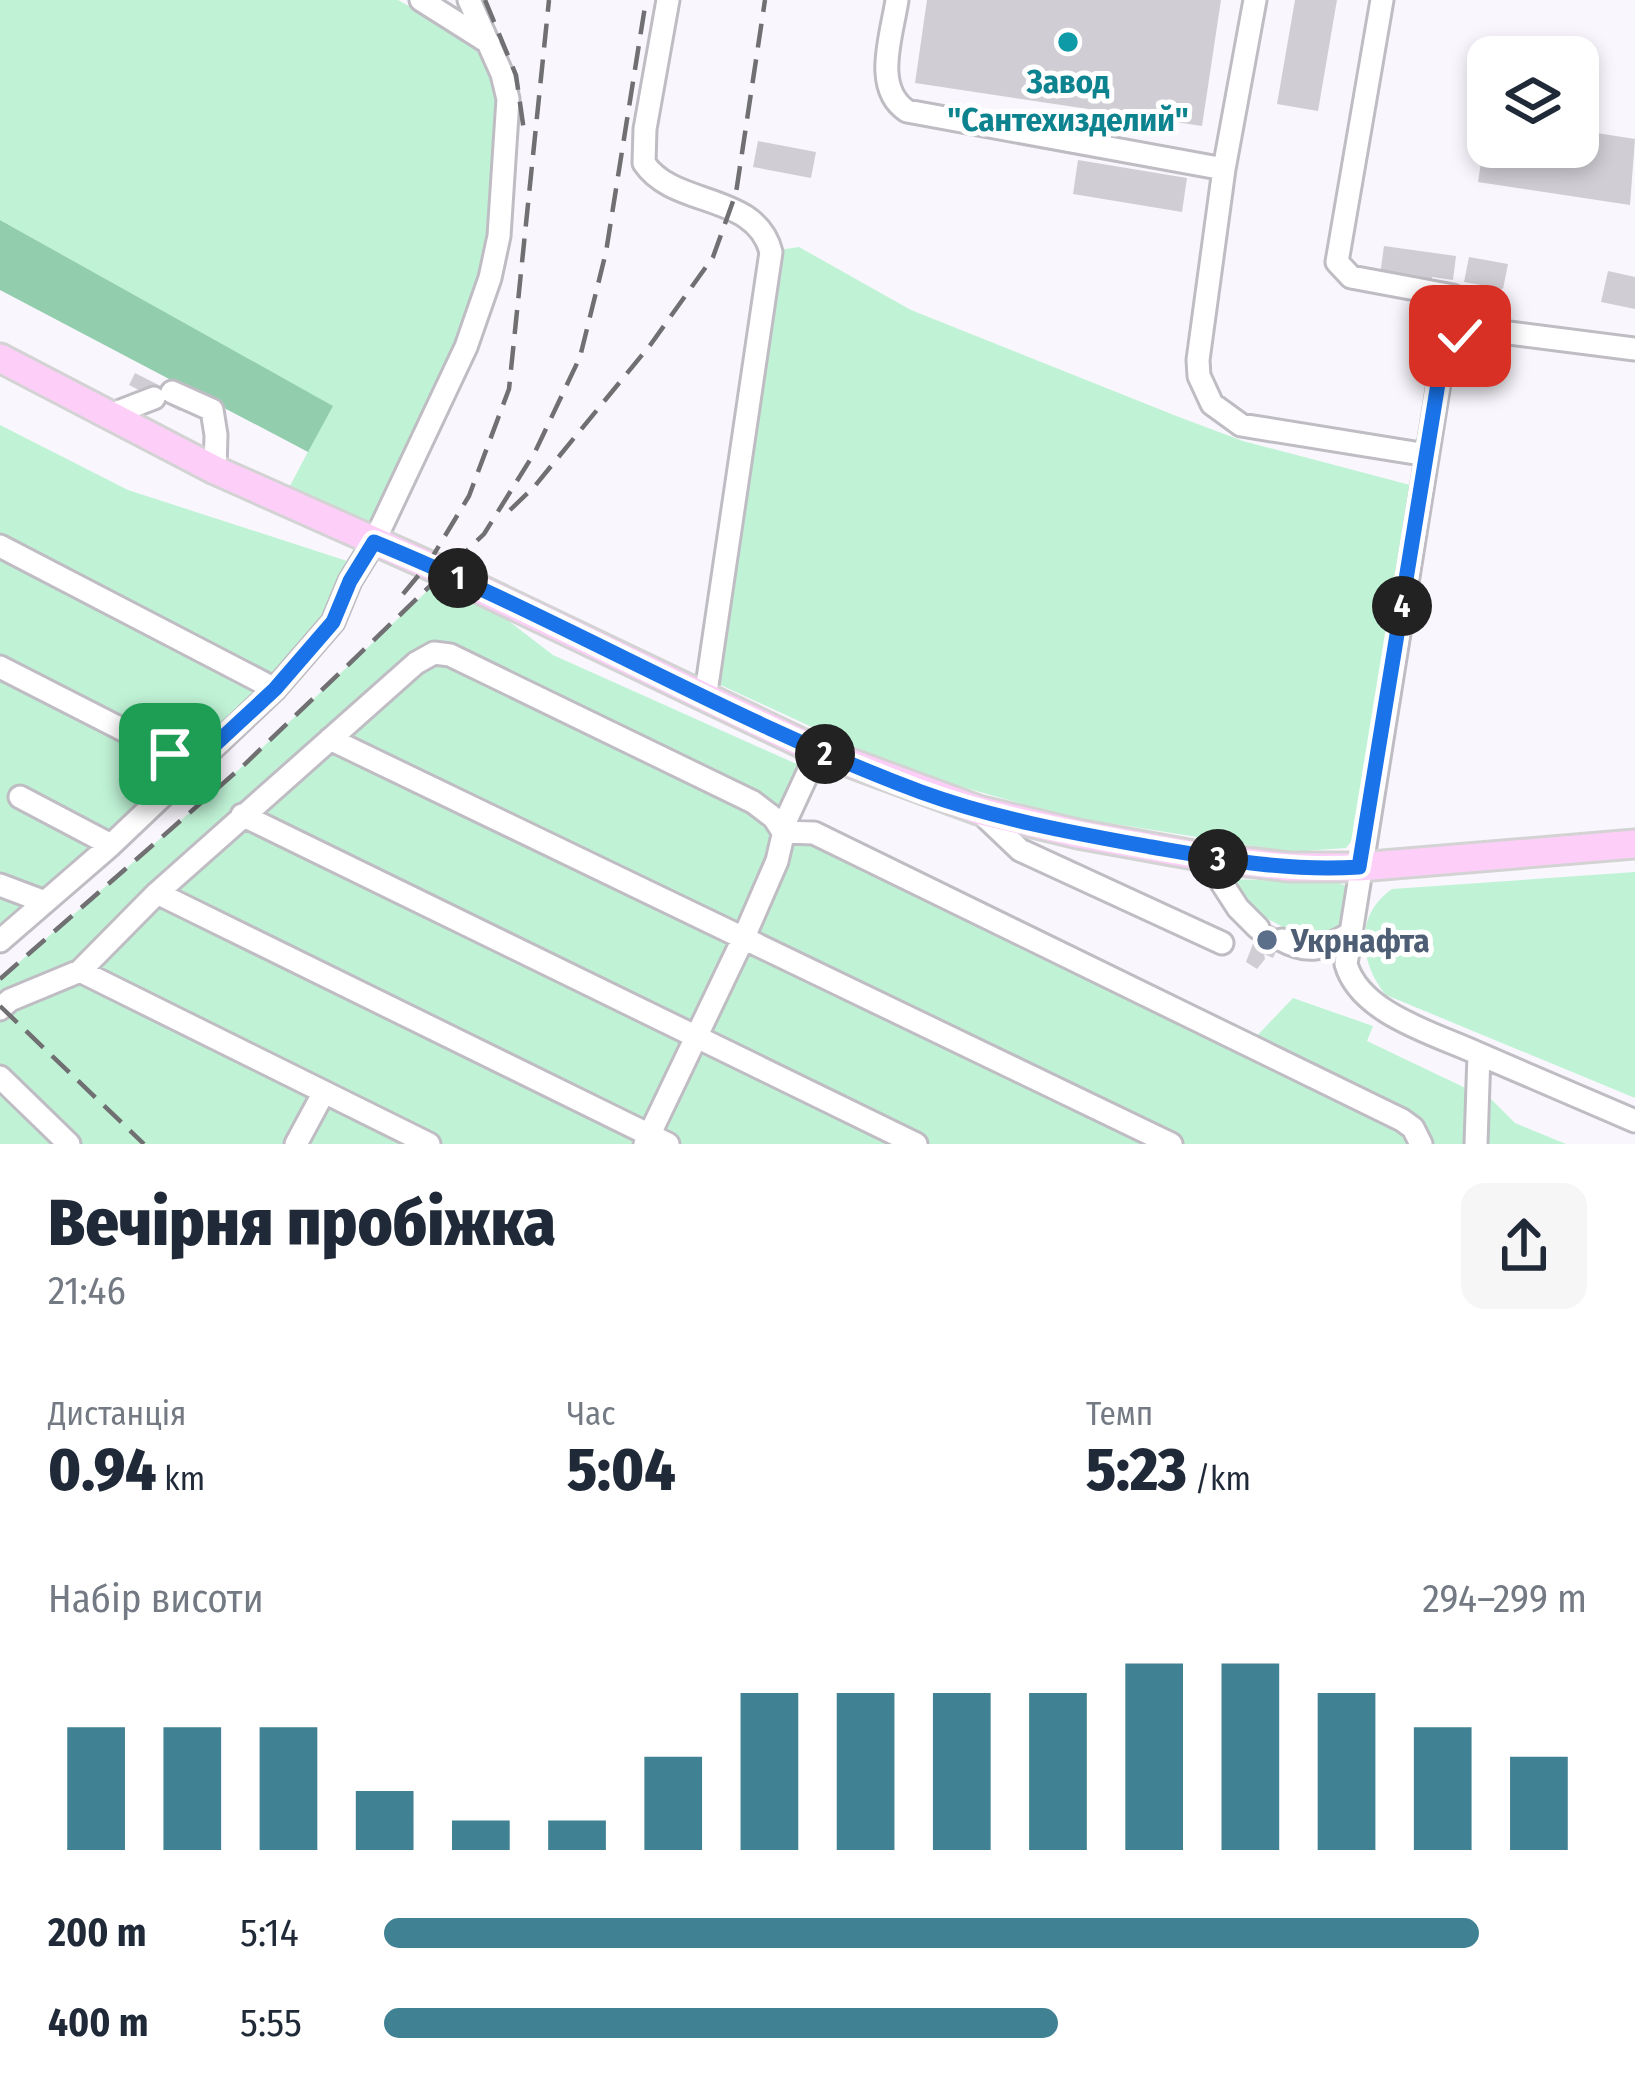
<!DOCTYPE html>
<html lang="uk">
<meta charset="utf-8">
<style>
:root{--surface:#fff;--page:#f6f6f7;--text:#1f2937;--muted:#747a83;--accent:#408193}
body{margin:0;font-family:"Fira Sans Condensed",sans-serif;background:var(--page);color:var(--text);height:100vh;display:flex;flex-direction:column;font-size:45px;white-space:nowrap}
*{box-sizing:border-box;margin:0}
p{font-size:39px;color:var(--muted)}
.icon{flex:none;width:66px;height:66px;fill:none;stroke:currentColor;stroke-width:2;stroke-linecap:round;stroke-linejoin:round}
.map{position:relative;height:1144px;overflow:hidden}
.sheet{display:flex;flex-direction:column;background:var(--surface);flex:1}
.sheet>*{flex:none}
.tools{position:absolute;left:1467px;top:36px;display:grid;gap:24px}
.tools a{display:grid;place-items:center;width:132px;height:132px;border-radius:24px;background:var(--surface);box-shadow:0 6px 18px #0003;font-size:60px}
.pin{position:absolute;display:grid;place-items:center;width:102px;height:102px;color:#fff;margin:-51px;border-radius:24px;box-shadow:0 6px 18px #0006}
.km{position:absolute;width:60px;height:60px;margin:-30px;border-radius:50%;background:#222;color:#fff;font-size:33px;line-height:60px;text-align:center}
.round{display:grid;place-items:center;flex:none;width:126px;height:126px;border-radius:24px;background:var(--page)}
.headline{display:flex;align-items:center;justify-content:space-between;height:204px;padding:0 48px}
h1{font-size:66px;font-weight:800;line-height:90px}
.metrics{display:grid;grid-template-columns:repeat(3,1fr);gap:18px;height:204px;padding:12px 48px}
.metrics div{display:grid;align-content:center}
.metrics b{font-size:60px;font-weight:800}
.metrics small{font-size:33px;font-weight:400}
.metrics p{font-size:33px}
.chart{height:336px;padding:24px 48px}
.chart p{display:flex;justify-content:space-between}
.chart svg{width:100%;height:216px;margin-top:12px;stroke:var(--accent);stroke-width:6}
ul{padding:0 48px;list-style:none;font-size:39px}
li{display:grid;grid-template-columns:192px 144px 1fr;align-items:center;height:90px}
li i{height:30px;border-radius:15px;background:var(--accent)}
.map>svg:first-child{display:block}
.green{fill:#c0f3d6}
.forest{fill:#92cead}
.building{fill:#d0ced4}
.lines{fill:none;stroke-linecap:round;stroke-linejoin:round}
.minor-casing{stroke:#bfbdc3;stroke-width:27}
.major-casing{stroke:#d4d3d4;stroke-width:33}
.minor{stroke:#fff;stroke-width:21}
.major{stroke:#fdcff8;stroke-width:27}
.rail{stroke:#706f72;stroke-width:4.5;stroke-dasharray:24 12;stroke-linecap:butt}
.route-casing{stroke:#fff;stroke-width:24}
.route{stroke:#1a73e8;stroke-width:15}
.culture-dot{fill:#0f9aa8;stroke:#fff;stroke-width:4.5}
.service-dot{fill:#5c6f8a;stroke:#fff;stroke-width:4.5}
.labels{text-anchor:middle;stroke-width:10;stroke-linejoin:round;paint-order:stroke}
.culture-label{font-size:33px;font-weight:bold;fill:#0d838f;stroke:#fff}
.service-label{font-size:33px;font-weight:bold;fill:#4e5e75;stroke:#fff;text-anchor:start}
</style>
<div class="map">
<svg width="1635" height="1144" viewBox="0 0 1635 1144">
<rect width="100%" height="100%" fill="#f9f7fd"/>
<path class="green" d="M0 0H398L494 53 502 74 490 278 374 542 282 501 332 406 0 220Z
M799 247 911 310 1179 417 1243 441 1414 486 1360 830 1346 848 1291 852 1065 816 909 772 712 681 778 250Z
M0 425 128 490 347 561 352 570 344 589 285 673 0 931Z
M446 573 553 655 801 766 781 816 1252 1041 1293 998 1373 1026 1367 1041 1476 1093V1144H0V979L244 765Z
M1635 872V1098L1386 995C1359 963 1354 915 1392 889Z
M1232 879 1339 883 1348 887 1342 928 1309 941 1253 911Z
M1486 1094 1515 1123 1566 1144H1485Z"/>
<path class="forest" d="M0 220 333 406 308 452 0 290Z"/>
<path class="building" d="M927 0H1221L1202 126 915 83Z
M1295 0H1337L1318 111 1277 104Z
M1578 130 1635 139 1630 205 1478 182 1485 137 1488 147H1578Z
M758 141 816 152 811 178 753 167Z
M1078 160 1187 178 1182 212 1073 194Z
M1384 246 1456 256 1453 280 1432 277 1431 284 1380 275Z
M1469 257 1508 264 1503 289 1464 282Z
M1608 271 1635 277V309L1601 302Z
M135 373 186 399 180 411 129 385Z
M1262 920 1286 932 1273 958 1264 954 1265 959 1257 969 1246 962Z"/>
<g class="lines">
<defs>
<path id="minor" d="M421 0 489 43
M668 0 645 129 644 163C674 208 756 192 771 252L705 699
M897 0C892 35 872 88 907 111L1224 169 1198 360 1199 376 1212 404 1241 425 1427 455
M1382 0 1337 262 1351 277 1453 296 1346 964C1360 1014 1436 1034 1479 1054L1476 1144
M1224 169 1255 0
M1445 356 1459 336 1477 329 1635 349
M172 392 212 410 216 435 215 470
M110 415 154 398
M0 546 275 689
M0 667 192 765
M330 739 1171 1144
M20 797 111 845
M978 810 1020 850 1222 943
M242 815 916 1144
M783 832 814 833 1402 1120 1413 1128 1421 1144
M1205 857 1238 908 1258 928
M0 885 45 902
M157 893 668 1144
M1282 940C1308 954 1323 949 1348 935
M0 941 111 845 275 689 333 622 350 581 374 542 466 347 490 278 499 236 508 99 502 74 469 0
M80 971 429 1144
M0 1009 10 1000 80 971 157 893 416 663 434 653 450 655 753 802 774 818 783 832
M1479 1054 1635 1121
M0 1077 69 1144
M296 1144 324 1092
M645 1144 744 937 777 861 787 818 818 751"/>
<path id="major" d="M0 358 215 470 446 573 818 751 978 810 1078 834 1205 857 1289 867H1359L1635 844"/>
</defs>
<use href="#minor" class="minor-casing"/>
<use href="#major" class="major-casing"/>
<use href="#minor" class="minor"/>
<use href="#major" class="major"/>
<path class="rail" d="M485 0 516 75 524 131
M510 510 534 487 651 344 713 257 736 193 765 0
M403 594 428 564 469 496 509 389 549 0
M0 979 244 765 484 534 535 452 580 357 606 252 646 0
M0 1006 144 1144"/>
</g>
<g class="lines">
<defs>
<path id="route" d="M170 754 193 765 275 689 333 622 350 581 374 542C560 618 733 722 921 792 995 819 1074 833 1151 847 1220 859 1289 872 1359 867L1442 359 1460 336"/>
</defs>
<use href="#route" class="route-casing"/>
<use href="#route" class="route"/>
</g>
<circle class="culture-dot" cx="1068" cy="42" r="12"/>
<circle class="service-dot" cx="1267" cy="940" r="12"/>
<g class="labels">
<g class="culture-label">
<text x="1068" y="93">Завод<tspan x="1068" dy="38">"Сантехизделий"</tspan></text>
</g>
<g class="service-label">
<text x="1291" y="952">Укрнафта</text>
</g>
</g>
</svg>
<div class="tools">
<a><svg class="icon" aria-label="layers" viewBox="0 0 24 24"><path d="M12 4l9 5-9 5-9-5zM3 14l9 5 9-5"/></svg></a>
</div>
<div class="pin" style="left:170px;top:754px;background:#1e9e55"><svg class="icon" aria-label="arrive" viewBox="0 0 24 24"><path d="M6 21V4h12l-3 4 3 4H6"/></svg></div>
<div class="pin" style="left:1460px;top:336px;background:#d93025"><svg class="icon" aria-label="check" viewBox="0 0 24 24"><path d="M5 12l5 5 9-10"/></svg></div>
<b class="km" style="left:458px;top:578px">1</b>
<b class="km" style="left:825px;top:754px">2</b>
<b class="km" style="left:1218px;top:859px">3</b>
<b class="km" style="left:1402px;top:606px">4</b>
</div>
<section class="sheet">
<div class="headline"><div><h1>Вечірня пробіжка</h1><p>21:46</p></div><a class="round"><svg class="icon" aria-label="share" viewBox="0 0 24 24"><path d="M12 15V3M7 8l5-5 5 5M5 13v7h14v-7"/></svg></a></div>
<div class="metrics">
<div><p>Дистанція</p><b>0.94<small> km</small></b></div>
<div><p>Час</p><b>5:04</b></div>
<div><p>Темп</p><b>5:23<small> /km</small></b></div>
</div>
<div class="chart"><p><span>Набір висоти</span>294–299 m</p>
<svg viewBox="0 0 160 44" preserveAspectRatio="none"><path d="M5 44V19M15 44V19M25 44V19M35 44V32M45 44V38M55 44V38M65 44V25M75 44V12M85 44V12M95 44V12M105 44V12M115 44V6M125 44V6M135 44V12M145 44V19M155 44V25"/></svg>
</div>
<ul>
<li><b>200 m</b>5:14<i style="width:91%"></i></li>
<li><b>400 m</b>5:55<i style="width:56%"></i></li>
</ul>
</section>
